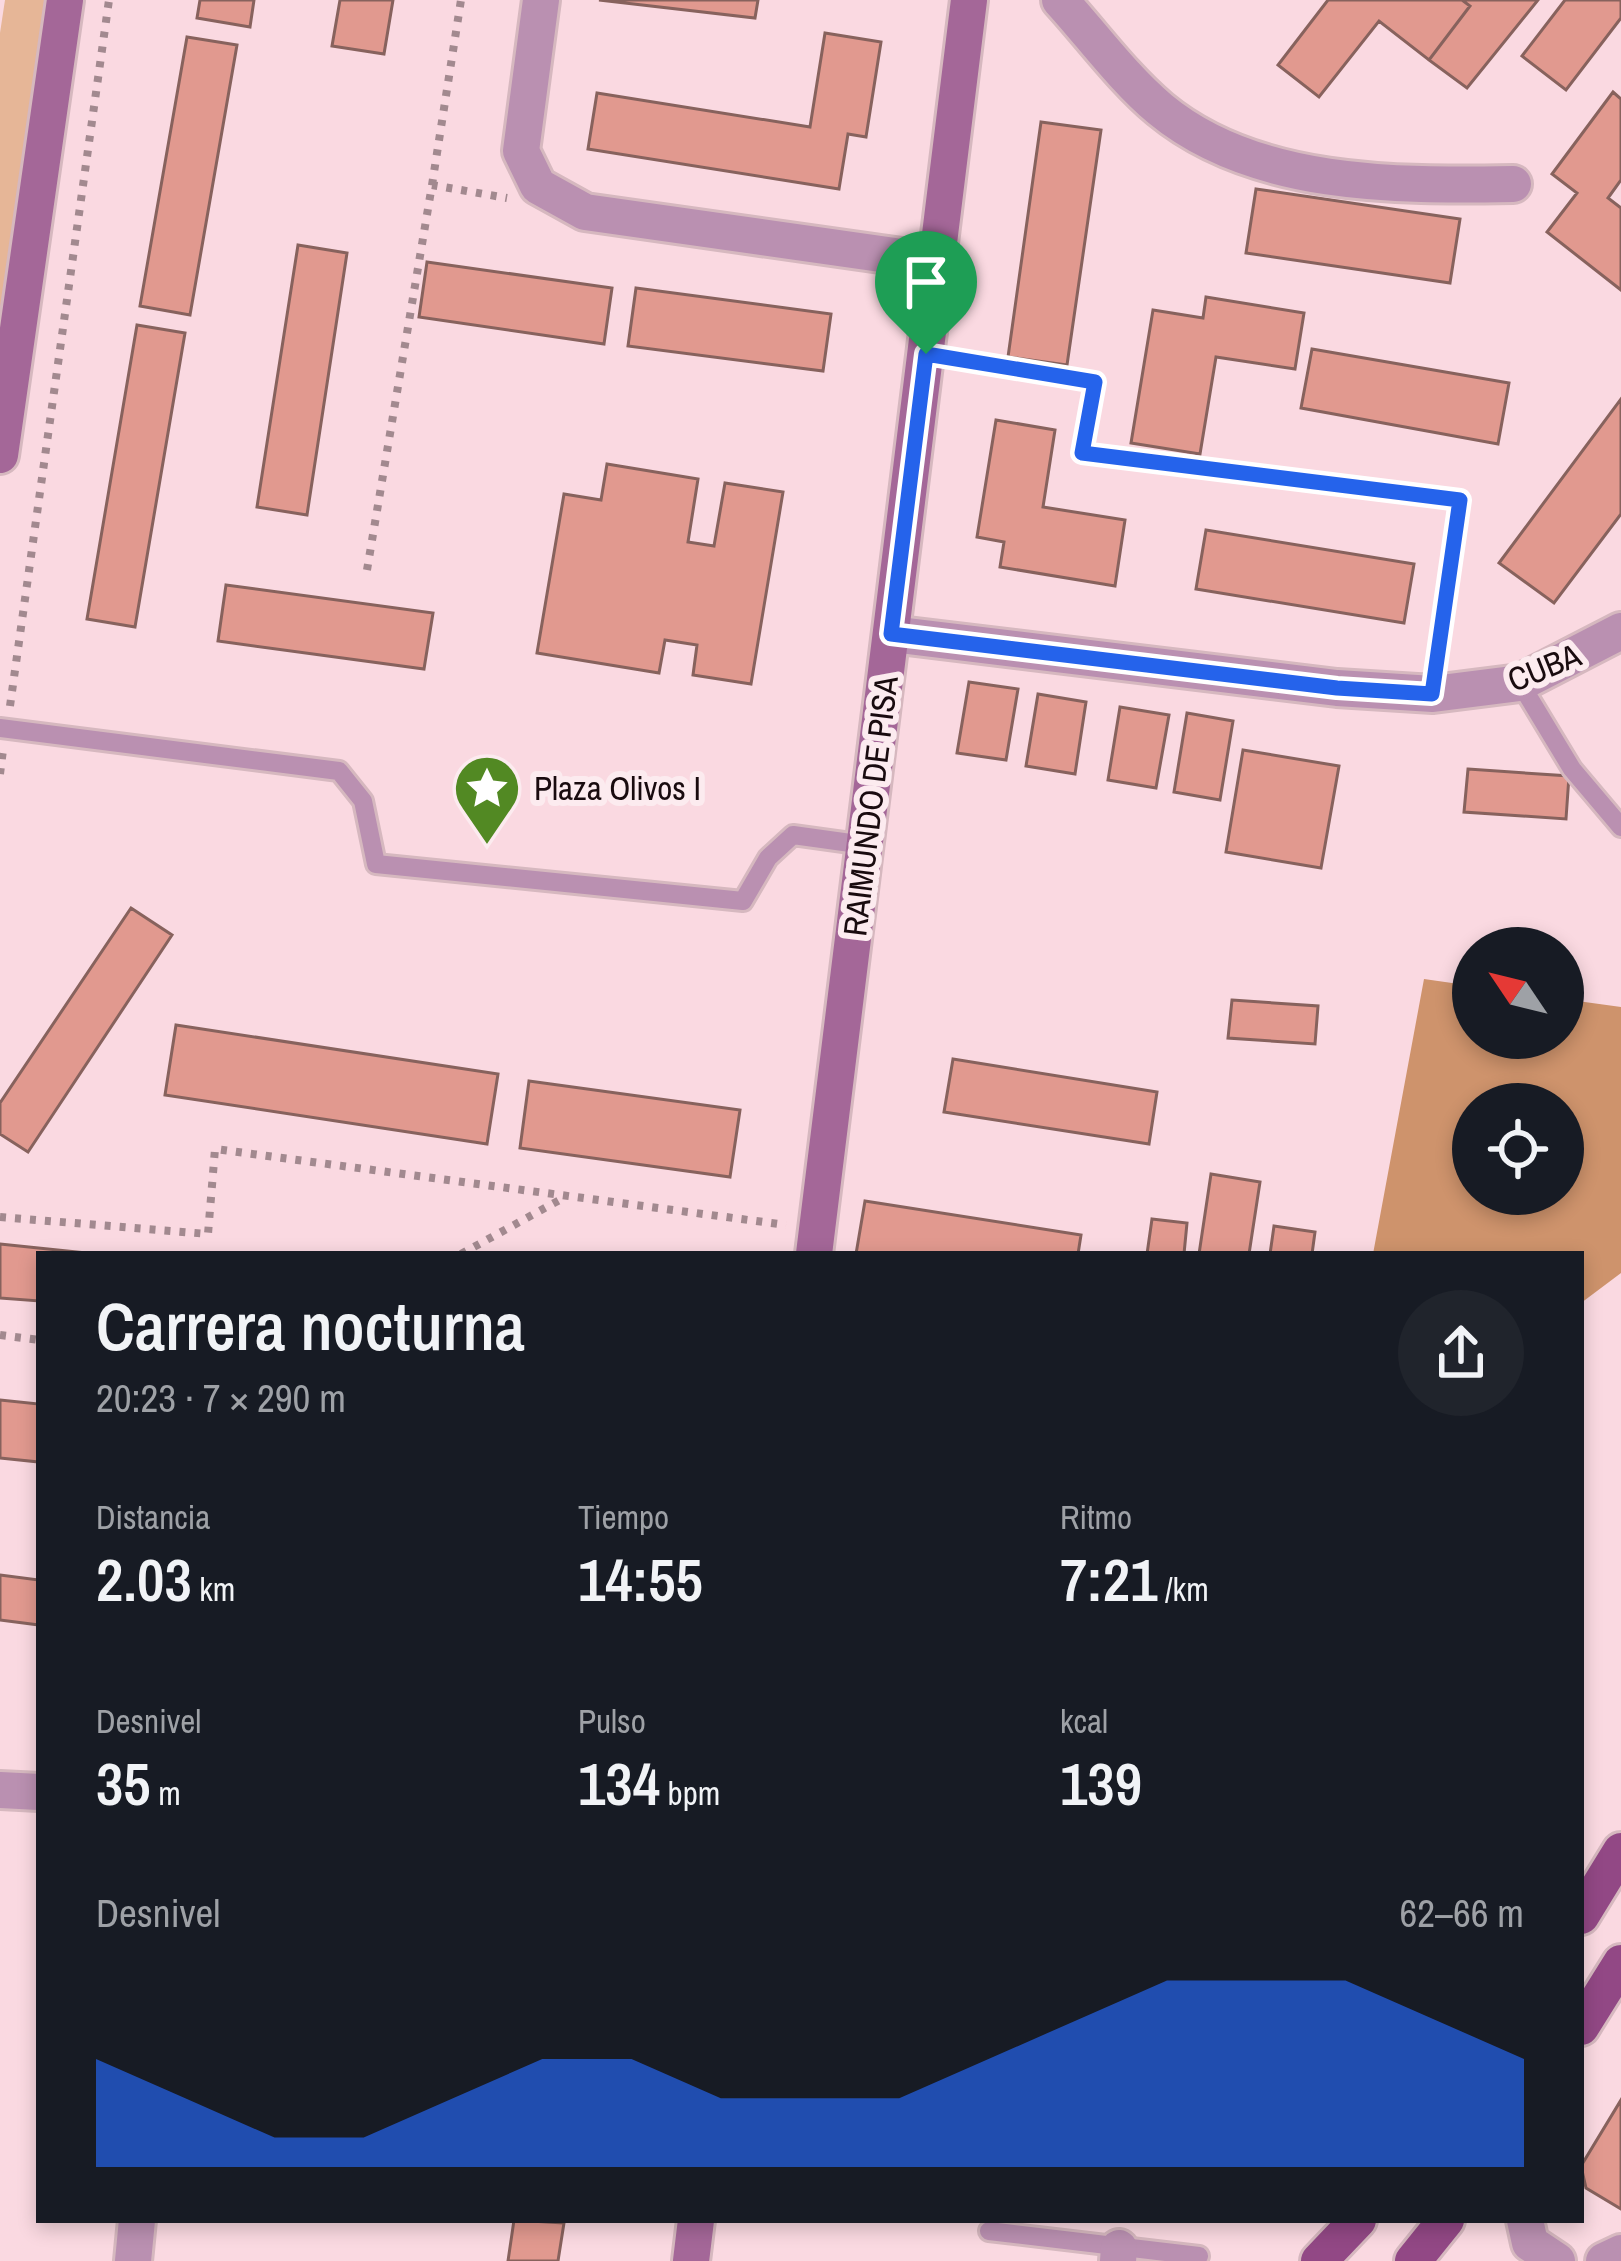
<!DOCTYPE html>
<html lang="es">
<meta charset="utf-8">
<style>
:root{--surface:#171b24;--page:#20242c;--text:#f1f3f6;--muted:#9ea1a6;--accent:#2563eb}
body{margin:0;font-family:"Archivo Narrow",sans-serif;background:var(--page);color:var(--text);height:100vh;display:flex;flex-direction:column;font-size:45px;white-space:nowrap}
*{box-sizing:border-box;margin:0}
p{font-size:39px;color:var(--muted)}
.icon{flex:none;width:66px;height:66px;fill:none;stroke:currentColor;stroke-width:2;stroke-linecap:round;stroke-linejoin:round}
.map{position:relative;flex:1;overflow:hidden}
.side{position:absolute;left:36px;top:1251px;width:1548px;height:972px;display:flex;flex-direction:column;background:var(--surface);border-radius:0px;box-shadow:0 6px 18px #0003}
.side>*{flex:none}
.needle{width:78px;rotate:305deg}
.tools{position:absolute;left:1452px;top:927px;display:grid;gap:24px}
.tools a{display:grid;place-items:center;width:132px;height:132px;border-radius:50%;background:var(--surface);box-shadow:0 6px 18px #0003;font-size:60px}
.pin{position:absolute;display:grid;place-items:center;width:102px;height:102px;color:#fff;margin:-123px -51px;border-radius:50% 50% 50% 0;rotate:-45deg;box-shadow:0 0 12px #0007}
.pin .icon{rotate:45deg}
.round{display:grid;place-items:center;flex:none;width:126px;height:126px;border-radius:63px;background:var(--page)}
.summary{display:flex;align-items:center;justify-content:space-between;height:204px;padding:0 60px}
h1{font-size:66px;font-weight:600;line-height:90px}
.stats{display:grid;grid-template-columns:repeat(3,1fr);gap:18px;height:204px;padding:12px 60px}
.stats div{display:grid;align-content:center}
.stats b{font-size:60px;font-weight:600}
.stats small{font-size:33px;font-weight:400}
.stats p{font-size:33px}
.chart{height:336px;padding:24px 60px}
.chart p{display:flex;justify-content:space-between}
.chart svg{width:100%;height:216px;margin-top:12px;fill:var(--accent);opacity:.7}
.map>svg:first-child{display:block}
.green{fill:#e6b697}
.forest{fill:#ce936c;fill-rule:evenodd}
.building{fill:#e1998f;stroke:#87625d;stroke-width:3}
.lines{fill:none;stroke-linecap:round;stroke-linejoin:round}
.lane-casing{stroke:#d6b8bf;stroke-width:24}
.street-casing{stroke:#d6b8bf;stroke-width:42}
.secondary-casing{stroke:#d6b8bf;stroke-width:42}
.primary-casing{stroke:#d6b8bf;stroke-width:42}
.path{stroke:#a2898f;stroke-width:8;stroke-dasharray:6 9;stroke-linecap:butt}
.lane{stroke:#ba90b1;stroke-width:18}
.street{stroke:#ba90b1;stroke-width:36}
.secondary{stroke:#a46798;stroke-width:36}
.primary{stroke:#924885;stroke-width:36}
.route-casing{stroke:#fff;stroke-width:24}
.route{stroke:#2563eb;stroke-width:15}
.labels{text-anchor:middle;stroke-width:12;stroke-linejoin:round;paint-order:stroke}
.street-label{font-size:33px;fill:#190b0f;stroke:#fcebef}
.poi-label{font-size:33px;fill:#190b0f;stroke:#fcebef;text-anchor:start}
</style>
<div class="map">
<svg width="1621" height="2261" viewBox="0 0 1621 2261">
<rect width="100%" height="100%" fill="#fad9e1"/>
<path class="green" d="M5 0H46L0 321V33Z"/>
<path class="forest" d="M1424 979 1473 986V1038H1563V999L1621 1007V1273L1581 1303V1254H1373ZM1473 1104H1563V1194H1473Z"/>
<path class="building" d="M200 0H254L250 27 197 18Z
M340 0H393L384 54 332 46Z
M599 0H758L755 18Z
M1328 0H1462L1470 6 1429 60 1379 21 1319 97 1278 65Z
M1462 0H1538L1467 88 1429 60 1470 6Z
M1565 0H1621V18L1566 90 1522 56Z
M825 33 881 42 866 137 848 134 839 189 588 149 597 93 810 127Z
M187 37 237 45 190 315 140 306Z
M1613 92 1621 99V180L1608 198 1621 208V290L1547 232 1577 193 1552 174Z
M1041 122 1101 130 1067 365 1008 357Z
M1256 189 1460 219 1450 283 1246 253Z
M298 245 347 253 307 515 257 507Z
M427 262 612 288 604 344 419 317Z
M636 288 831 314 823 371 628 346Z
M1206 297 1304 313 1295 369 1216 357 1200 454 1131 443 1153 310 1203 318Z
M137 325 185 333 135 627 87 619Z
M1312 349 1509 383 1498 444 1301 408Z
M1621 399V514L1554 603 1499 563Z
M996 420 1055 430 1043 507 1125 520 1115 586 1000 567 1004 542 977 537Z
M607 464 698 479 688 542 714 546 725 483 783 492 751 684 693 675 697 645 665 640 659 673 537 653 564 494 601 500Z
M1206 530 1414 564 1404 623 1196 589Z
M226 585 433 613 424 669 218 641Z
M969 682 1018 689 1006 760 957 753Z
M1038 694 1086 702 1075 774 1026 766Z
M1120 707 1169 715 1156 788 1108 780Z
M1187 713 1233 721 1220 800 1174 792Z
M1243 750 1339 766 1321 868 1226 852Z
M1468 769 1569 776 1566 819 1464 812Z
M131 908 172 935 28 1152 0 1134V1103Z
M1232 1000 1318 1006 1315 1044 1228 1038Z
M176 1025 498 1074 487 1144 165 1095Z
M953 1059 1157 1092 1149 1144 944 1112Z
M529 1081 740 1110 730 1177 520 1148Z
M1211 1174 1260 1182 1249 1254H1199Z
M865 1201 1081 1235 1078 1254H856Z
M1152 1219 1187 1223 1184 1254H1147Z
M1274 1226 1315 1232 1312 1254H1270Z
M0 1244 96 1254H39V1301L0 1298Z
M0 1400 39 1404V1462L0 1458Z
M0 1575 39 1580V1625L0 1620Z
M1621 2100V2209L1586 2188 1581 2166Z
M514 2220 564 2223 558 2261H508Z"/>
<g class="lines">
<defs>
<path id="lane" d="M1520 683 1572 769 1621 827
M0 728 339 771 363 801 376 864 743 901 768 858 793 835 865 845
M989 2231 1199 2256"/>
<path id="street" d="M541 0 521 151 538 186 585 212 937 262
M1060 0C1092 35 1123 78 1160 109 1254 187 1396 186 1513 184
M891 634 1337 688 1433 694 1520 683 1621 631
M0 1790 39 1792
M1525 2220 1530 2243 1557 2261
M133 2261 137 2220
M1118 2261 1119 2248
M1604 2261 1621 2253"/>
<path id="secondary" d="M0 455 65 0
M814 1254 969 0
M691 2261 696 2220"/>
<path id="primary" d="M1581 1916 1621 1851
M1581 2027 1621 1963
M1319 2261 1358 2220
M1413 2261 1446 2220"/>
</defs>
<use href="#lane" class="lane-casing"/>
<use href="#street" class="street-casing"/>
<use href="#secondary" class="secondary-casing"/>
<use href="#primary" class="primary-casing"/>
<path class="path" d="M432 185 461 0
M956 359 1095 382 1082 453 1460 500 1438 657
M367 570 432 185 507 198
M10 706 109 0
M0 774 3 750
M0 1217 208 1234 215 1149 786 1225
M461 1254 565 1197
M0 1335 39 1340"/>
<use href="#lane" class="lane"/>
<use href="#street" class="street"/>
<use href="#secondary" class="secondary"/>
<use href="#primary" class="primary"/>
</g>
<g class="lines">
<defs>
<path id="route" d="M926 354 1095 382 1082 453 1460 500 1432 694 1337 688 891 634Z"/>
</defs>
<use href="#route" class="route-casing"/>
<use href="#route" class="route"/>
</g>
<defs>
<symbol id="sight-pin" viewBox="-11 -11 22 30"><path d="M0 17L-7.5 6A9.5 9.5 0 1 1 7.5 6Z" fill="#528923" stroke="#fcebef"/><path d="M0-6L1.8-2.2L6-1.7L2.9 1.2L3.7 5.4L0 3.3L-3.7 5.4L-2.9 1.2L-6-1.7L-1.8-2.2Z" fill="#fff"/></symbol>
</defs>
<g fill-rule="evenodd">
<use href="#sight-pin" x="449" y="750" width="76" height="104"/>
</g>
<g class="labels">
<g class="street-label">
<text transform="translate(1544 667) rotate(-22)" y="12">CUBA</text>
<text transform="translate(870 806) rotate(-83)" y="12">RAIMUNDO DE PISA</text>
</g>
<g class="poi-label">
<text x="534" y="800">Plaza Olivos I</text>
</g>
</g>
</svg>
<div class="tools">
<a><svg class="needle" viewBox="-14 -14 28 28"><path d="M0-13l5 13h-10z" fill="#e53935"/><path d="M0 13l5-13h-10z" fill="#9ea1a6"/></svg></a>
<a><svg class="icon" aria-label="locate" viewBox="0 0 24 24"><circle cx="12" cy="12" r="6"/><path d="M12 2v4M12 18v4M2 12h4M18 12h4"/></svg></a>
</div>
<div class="pin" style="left:926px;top:354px;background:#1e9e55"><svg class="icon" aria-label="arrive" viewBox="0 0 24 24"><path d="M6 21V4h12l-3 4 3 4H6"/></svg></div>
<section class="side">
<div class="summary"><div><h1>Carrera nocturna</h1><p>20:23 · 7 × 290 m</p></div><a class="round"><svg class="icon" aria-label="share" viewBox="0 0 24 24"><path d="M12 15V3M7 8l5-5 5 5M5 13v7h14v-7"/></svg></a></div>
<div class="stats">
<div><p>Distancia</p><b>2.03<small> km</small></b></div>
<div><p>Tiempo</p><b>14:55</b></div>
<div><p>Ritmo</p><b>7:21<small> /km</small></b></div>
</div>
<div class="stats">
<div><p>Desnivel</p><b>35<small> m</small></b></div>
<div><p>Pulso</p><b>134<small> bpm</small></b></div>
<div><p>kcal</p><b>139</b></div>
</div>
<div class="chart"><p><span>Desnivel</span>62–66 m</p>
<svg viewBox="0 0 160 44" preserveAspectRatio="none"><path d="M0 44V22L10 30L20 38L30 38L40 30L50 22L60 22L70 30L80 30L90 30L100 22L110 14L120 6L130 6L140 6L150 14L160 22V44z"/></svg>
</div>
</section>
</div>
